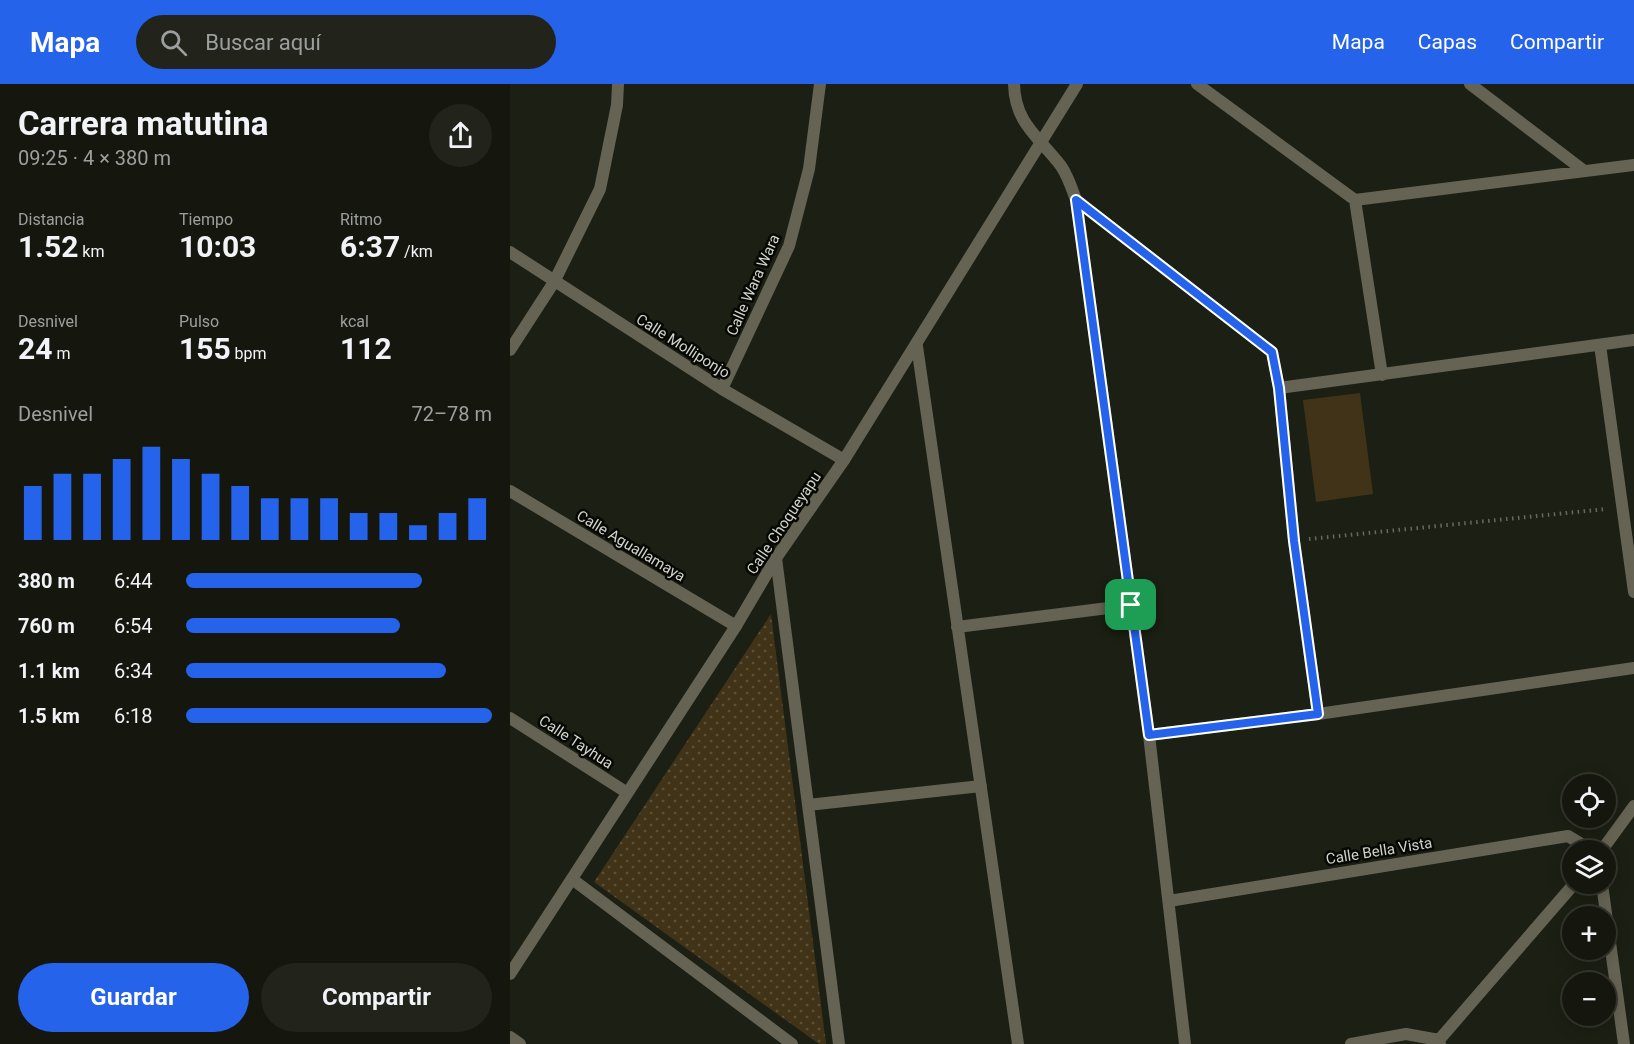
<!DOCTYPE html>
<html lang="es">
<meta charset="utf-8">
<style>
:root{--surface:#15170e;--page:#22241c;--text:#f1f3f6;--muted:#9d9f9e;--line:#34362e;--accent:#2563eb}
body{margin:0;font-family:Roboto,sans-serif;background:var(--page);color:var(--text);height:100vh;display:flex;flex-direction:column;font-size:22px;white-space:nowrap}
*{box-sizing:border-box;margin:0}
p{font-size:20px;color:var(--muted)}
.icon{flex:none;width:33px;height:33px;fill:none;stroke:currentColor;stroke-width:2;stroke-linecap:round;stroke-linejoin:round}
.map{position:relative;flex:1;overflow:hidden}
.side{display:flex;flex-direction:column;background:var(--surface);width:510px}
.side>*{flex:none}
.buttons{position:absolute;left:1052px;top:690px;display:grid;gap:12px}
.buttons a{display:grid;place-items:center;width:54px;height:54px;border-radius:50%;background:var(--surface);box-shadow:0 3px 15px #0003,0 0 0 2px var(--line);font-size:30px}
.pin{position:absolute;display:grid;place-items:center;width:51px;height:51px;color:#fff;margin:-26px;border-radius:12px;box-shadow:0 3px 9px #0006}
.round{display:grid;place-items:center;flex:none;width:63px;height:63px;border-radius:32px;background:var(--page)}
.head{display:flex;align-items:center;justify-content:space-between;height:102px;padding:0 18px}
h1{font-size:33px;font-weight:700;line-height:45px}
.stats{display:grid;grid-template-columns:repeat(3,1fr);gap:9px;height:102px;padding:6px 18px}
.stats div{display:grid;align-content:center}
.stats b{font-size:30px;font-weight:700}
.stats small{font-size:16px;font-weight:400}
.stats p{font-size:16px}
.chart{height:168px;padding:12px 18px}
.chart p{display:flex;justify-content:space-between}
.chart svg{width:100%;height:108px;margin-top:6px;stroke:var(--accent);stroke-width:6}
.button{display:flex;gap:12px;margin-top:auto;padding:12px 18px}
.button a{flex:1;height:69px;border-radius:36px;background:var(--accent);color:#fff;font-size:24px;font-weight:700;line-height:69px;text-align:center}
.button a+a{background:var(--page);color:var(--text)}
ul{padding:0 18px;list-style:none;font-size:20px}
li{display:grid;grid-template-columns:96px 72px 1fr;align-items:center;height:45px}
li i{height:15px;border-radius:8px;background:var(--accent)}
header{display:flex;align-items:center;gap:36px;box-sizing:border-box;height:84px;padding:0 30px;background:var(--accent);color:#fff}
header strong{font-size:28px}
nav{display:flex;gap:33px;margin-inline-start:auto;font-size:21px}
.search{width:420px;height:54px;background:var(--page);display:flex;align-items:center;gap:15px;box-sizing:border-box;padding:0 21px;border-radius:33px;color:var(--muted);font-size:22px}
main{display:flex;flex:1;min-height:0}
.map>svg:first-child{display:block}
.grass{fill:url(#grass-dots)}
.pitch{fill:#413317}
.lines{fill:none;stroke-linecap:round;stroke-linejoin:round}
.path{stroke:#66695f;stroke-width:4;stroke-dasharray:1.5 4.5;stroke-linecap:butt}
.minor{stroke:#656353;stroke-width:12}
.tertiary{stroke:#656353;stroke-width:12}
.route-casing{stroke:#fff;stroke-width:12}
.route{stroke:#2563eb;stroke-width:8}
.labels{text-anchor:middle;stroke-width:5;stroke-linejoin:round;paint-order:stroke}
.street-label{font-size:15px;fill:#d1d4cc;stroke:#070804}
</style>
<header>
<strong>Mapa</strong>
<div class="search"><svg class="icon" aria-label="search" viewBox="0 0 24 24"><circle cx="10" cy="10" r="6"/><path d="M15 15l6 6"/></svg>Buscar aquí</div>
<nav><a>Mapa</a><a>Capas</a><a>Compartir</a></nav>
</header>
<main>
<section class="side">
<div class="head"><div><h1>Carrera matutina</h1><p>09:25 · 4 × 380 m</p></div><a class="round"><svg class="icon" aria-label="share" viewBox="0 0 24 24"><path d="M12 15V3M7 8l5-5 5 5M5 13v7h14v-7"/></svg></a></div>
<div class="stats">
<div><p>Distancia</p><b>1.52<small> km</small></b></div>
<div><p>Tiempo</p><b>10:03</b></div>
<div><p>Ritmo</p><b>6:37<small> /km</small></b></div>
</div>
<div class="stats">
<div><p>Desnivel</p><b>24<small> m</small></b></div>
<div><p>Pulso</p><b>155<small> bpm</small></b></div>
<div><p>kcal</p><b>112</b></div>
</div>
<div class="chart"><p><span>Desnivel</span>72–78 m</p>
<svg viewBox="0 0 160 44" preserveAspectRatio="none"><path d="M5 44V22M15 44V17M25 44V17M35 44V11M45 44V6M55 44V11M65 44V17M75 44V22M85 44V27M95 44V27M105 44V27M115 44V33M125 44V33M135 44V38M145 44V33M155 44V27"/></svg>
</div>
<ul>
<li><b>380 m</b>6:44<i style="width:77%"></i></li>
<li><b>760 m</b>6:54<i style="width:70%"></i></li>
<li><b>1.1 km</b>6:34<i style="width:85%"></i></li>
<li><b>1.5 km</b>6:18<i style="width:100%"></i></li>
</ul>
<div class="button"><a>Guardar</a><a>Compartir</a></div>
</section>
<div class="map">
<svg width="1124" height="960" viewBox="0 0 1124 960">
<defs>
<pattern id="grass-dots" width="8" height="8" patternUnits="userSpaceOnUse" patternTransform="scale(1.5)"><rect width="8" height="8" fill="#413317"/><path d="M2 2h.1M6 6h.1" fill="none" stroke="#5b5038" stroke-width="1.8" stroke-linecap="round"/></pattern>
</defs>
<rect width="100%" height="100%" fill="#1c1f13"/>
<path class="grass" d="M261 530 316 960H309L84 798Z"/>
<path class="pitch" d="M850 309 863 410 806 418 793 316Z"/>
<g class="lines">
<path class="path" d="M799 455 1096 425"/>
<path class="minor" d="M504 0C505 40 529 53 551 82 558 92 562 105 566 116L639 651 675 960
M687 0 845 116 1124 81
M960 0 1073 86
M566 116 762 268 769 304 784 457 808 630
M845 116 872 291
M0 168 212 305 334 376
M1090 261 1124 508
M407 262 508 960
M0 266 44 198 90 105 107 21 108 0
M769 304 1124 256
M212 305 279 162 299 85 310 0
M0 407 226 542
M266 474 329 960
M447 543 622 521
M0 634 116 708
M639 651 808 630 1124 584
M298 721 471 702
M1092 766 1124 722
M62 795 282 960
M1092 800 1114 960
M659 817 1058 752 1081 766
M0 953 10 960
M929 956 1064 800
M841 960 896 950 929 956 930 960"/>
<path class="tertiary" d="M0 890 226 542 266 474 334 376 567 0"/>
</g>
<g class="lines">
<defs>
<path id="route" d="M566 116 762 268 769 304 784 457 808 630 639 651Z"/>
</defs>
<use href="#route" class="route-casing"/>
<use href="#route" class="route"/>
</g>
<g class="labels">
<g class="street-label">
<text transform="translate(243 201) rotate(-66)" y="5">Calle Wara Wara</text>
<text transform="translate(173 262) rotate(32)" y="5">Calle Molliponjo</text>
<text transform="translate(274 439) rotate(-56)" y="5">Calle Choqueyapu</text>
<text transform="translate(121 462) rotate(31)" y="5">Calle Aguallamaya</text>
<text transform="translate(66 658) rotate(33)" y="5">Calle Tayhua</text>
<text transform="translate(869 767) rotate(-9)" y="5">Calle Bella Vista</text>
</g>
</g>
</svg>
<div class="buttons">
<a><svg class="icon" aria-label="locate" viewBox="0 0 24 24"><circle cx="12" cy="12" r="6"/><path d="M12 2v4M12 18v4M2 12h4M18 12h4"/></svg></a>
<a><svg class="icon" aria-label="layers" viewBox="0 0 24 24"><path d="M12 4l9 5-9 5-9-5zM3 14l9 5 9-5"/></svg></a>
<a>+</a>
<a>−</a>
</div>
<div class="pin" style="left:621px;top:521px;background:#1e9e55"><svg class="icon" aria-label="arrive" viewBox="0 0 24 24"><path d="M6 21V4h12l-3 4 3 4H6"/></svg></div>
</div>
</main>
